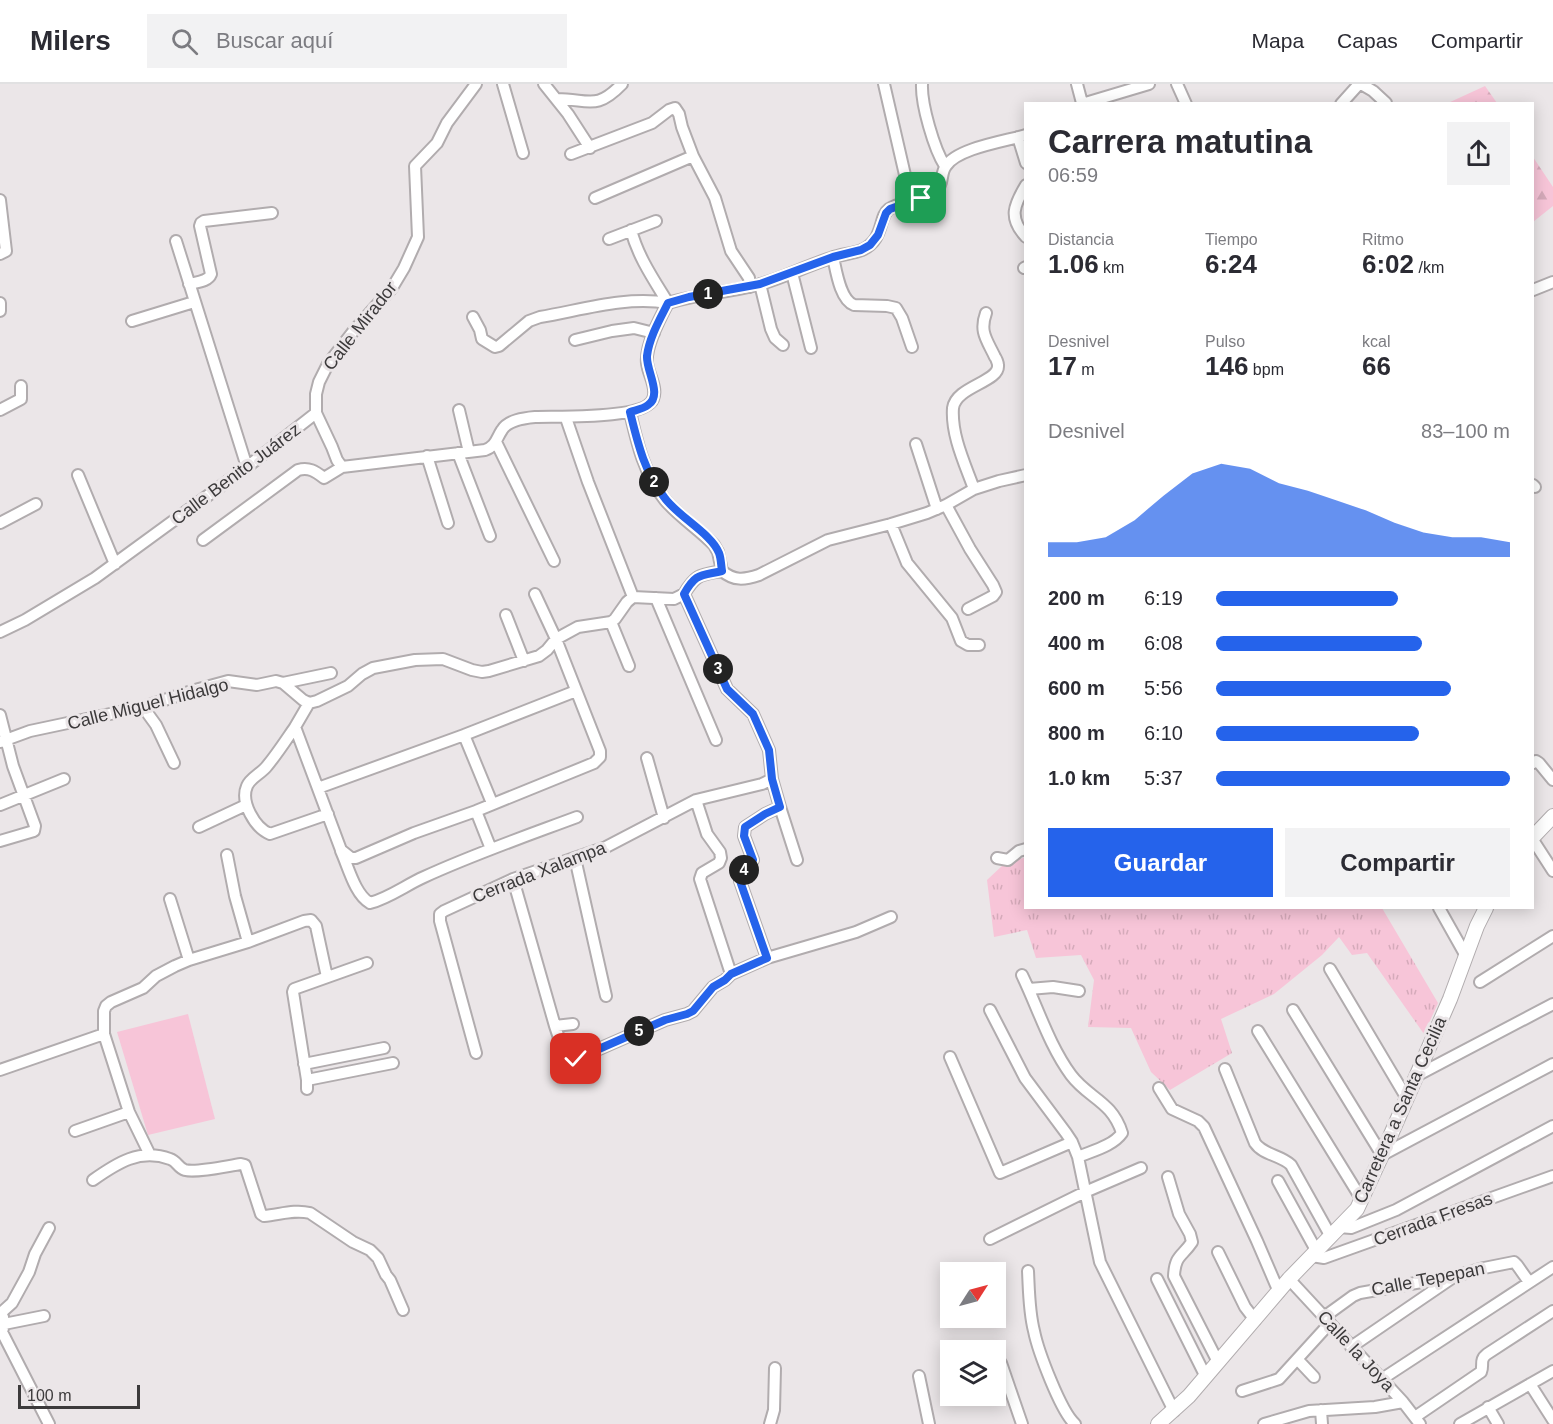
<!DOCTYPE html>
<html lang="es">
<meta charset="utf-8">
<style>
:root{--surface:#fff;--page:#f2f2f3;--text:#2b2b33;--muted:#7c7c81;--line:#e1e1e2;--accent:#2563eb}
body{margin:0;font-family:Arial,sans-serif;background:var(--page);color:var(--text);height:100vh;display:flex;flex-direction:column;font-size:22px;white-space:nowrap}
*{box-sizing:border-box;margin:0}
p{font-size:20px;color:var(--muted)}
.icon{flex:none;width:33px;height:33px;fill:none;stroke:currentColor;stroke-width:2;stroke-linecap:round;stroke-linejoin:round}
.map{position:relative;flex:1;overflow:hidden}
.sheet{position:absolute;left:1024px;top:18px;width:510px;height:807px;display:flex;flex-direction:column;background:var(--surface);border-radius:0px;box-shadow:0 3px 15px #0003}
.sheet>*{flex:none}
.needle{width:39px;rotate:54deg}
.controls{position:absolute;left:940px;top:1178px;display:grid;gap:12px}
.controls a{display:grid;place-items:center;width:66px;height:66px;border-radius:0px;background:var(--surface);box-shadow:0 3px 15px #0003;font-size:30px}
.scale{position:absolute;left:18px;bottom:15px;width:122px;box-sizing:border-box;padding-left:6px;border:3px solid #3c3a3b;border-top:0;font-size:16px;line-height:21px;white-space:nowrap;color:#3c3a3b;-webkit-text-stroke:4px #ebe6e8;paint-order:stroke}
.pin{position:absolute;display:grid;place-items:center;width:51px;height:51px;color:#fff;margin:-26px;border-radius:12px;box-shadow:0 3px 9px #0006}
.km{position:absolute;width:30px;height:30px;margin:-15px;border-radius:50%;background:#222;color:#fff;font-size:16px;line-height:30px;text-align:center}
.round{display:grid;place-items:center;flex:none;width:63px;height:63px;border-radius:0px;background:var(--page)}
.headline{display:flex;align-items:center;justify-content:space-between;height:102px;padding:0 24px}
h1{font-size:33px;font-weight:700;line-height:45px}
.figures{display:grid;grid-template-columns:repeat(3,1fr);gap:9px;height:102px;padding:6px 24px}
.figures div{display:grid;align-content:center}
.figures b{font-size:26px;font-weight:700}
.figures small{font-size:16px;font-weight:400}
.figures p{font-size:16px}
.chart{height:168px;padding:12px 24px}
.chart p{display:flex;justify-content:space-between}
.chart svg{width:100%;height:108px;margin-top:6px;fill:var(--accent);opacity:.7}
.primary-button{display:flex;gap:12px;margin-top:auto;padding:12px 24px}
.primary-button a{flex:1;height:69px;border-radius:0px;background:var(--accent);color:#fff;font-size:24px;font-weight:700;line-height:69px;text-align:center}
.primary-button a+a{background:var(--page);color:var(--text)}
ul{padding:0 24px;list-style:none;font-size:20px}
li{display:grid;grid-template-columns:96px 72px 1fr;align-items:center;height:45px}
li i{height:15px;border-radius:8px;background:var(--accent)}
header{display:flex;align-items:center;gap:36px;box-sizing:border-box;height:84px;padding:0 30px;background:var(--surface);border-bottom:2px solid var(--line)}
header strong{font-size:28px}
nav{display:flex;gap:33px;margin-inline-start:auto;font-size:21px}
.search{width:420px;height:54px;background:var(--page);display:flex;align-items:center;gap:15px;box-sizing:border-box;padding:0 21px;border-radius:0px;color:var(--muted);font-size:22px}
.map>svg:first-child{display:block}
.grass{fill:url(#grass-tufts)}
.forest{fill:url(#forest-firs)}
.pitch{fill:#f7c5d8}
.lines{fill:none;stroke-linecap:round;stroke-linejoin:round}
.minor-casing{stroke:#b1acae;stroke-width:14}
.major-casing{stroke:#b1acae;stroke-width:16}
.minor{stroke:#fff;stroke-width:10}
.major{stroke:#fff;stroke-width:14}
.route-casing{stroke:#fff;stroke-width:12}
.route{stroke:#2563eb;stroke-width:8}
.labels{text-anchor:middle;stroke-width:6;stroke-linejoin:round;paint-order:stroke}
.street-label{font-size:18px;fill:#3c3a3b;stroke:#ebe6e8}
</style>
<header>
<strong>Milers</strong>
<div class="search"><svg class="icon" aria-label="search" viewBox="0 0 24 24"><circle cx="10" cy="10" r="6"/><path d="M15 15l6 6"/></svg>Buscar aquí</div>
<nav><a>Mapa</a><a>Capas</a><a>Compartir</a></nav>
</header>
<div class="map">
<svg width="1553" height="1340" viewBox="0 0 1553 1340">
<defs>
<pattern id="grass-tufts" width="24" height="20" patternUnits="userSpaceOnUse" patternTransform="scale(1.5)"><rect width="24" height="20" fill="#f7c5d8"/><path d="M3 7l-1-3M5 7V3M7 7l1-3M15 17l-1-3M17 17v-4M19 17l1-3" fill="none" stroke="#d5aaba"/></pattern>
<pattern id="forest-firs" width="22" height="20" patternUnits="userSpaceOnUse" patternTransform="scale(1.5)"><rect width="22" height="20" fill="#f7c5d8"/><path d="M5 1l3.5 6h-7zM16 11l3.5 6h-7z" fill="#d5aaba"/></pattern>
</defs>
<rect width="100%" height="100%" fill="#ebe6e8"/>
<path class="grass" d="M1026 773V824H1382L1438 919 1424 950 1367 869 1352 871 1339 853 1322 871 1274 910 1221 935 1232 969 1170 1006 1151 988 1131 944 1088 943 1094 896 1081 871 1036 874 1027 846 994 853 987 796 1004 780Z"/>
<path class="forest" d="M1485 2 1497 19H1448Z
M1533 73 1553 103V122L1533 138Z"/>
<path class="pitch" d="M188 930 215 1035 148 1051 117 948Z"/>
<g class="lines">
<defs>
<path id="minor" d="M503 0 523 69
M544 0 568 30 590 64
M884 0 911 117
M922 0C921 20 934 65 945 82
M1077 0 1082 19
M1177 0 1186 20
M1361 0 1373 7 1386 19
M557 15C589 15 596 27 622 0
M1082 20 1149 0
M1341 20 1359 0
M1018 53 1026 79
M571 70 652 39 669 26 675 24 679 30 682 43 693 72 715 114 731 167 749 194 750 203
M1026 101C1014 121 1008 134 1026 153
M595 114 693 72
M0 116 6 167 0 170
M609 155 656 137
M176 157 247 383
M833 173C836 186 840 216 854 221L887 222 896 224 902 234 912 263
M1024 184 1026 183
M792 189 811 264
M189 200C196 198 208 198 211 190L200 142 201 139 204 137 272 129
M760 200 771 245 775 254 783 261
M1533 206 1553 198
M0 219V227
M473 233 480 246 482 255 495 263 499 262 529 237 540 233C582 226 625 212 668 219 654 196 638 173 631 146
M132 237 194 218
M575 256 612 247 634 244 654 249
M0 326 21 315V302
M459 326 469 368
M630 328C637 359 644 390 665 416 679 433 699 445 714 461L718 468 722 487
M566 334 588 398 633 513
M496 358 554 477
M916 360 937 425
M458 369 490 452
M427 372 448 439
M342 383 337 376 332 363 316 329V310L319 298 328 280 352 249 392 204 404 184 418 153 415 82 437 59 447 39 476 0
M78 391 115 480
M1533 401 1535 403
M974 405C965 380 951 351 953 324 956 302 1000 298 998 281 998 279 996 274 995 273 987 256 979 248 986 229
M946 421 970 465 993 501 996 508 993 512 968 525
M0 439 36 420
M891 440 907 479 952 534 961 557 968 561H979
M203 456 298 386C309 383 315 387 324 394L342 383 485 366C496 362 496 355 502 346 508 336 524 334 535 333 556 332 645 336 653 315 658 304 648 290 647 279 645 262 660 234 668 219 696 210 725 209 753 202 780 196 805 182 831 174 841 170 852 170 862 166 885 155 878 133 889 125 902 117 919 117 932 109 946 101 939 91 946 82 957 64 1006 57 1026 51
M684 510 727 605 753 630 769 666 772 695 780 723 765 730 745 743 744 752 753 776C748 784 741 787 740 797L767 874
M684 510C696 490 700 491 722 487 734 497 744 496 759 491L828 456 891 440 927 429 946 421 974 405 999 397 1026 391
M656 514 716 656
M506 531 524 577
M611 538 629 582
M0 548 25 536 95 494 247 383 316 329
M283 599 331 589
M309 619 295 643 341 766 351 774H356L414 749 476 727 594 679 600 673V667L556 555 535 510
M143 623 156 641 174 679
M0 631 13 682 35 742 34 747 0 757
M295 643C286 656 277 670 267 682 262 689 250 694 247 702 240 718 255 744 270 750L328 730
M464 651 492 719
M0 658 30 647 143 623 195 606 228 597 257 601 276 597 283 599 303 616 309 619 317 617 348 602 362 590 373 584 415 576 443 575 472 586 482 588 489 587 539 572 547 566 556 555 578 543 611 538 615 535 627 518 633 513 674 515 684 510
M647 674 664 734
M1533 679 1536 677 1539 679 1553 696
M318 704 464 651 576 607
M696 716 707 750 720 768 721 774 719 779 702 789 700 795 731 890 767 874 856 848 891 833
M0 721 64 695
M780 723 797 776
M476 727 491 765
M199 743 246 721
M1533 756 1553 787
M341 767C348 782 355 811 370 819 389 814 406 801 424 793 474 770 526 752 577 733
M227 771 235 812 248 858
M575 774 606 912
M997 774 1008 776 1019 767 1026 765
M513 795 555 942 573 940
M170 815 189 876
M1439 824 1466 872
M1330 885 1406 1013
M1022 891C1038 924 1049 961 1071 991 1088 1014 1112 1017 1122 1049 1113 1062 1092 1067 1078 1073
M1480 898 1553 852
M1029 905 1053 903 1079 907
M990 926 1025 994 1066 1049 1072 1058 1078 1073 1100 1178 1174 1327
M1293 926 1382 1071 1553 980
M555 942 563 966 567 972 576 975 665 936 687 930 693 927 713 903 725 896 731 890
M1258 947 1362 1116
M476 969 440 837V830L444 827 513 795 606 763 696 716 762 700 772 695
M950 973 1000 1089 1072 1058
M304 980 384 964
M1225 985 1255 1059C1263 1071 1281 1071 1291 1081L1330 1151
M0 986 104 950
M1416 992 1553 920
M307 996 393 979
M1159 1004 1172 1025 1198 1037 1204 1043 1257 1157 1279 1208
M307 1005V996L293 908 294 905 367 879
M75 1047 129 1028
M150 1071 129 1028 104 950V927L106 922 111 918 143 904 156 892 175 882 189 876 248 858 304 837 311 836 316 842 327 893
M1168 1093 1179 1130 1190 1150 1192 1158C1182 1173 1175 1171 1174 1192L1218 1278
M93 1096C117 1079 140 1064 170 1075 177 1077 178 1084 185 1086 197 1089 227 1082 241 1080L245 1081 261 1130 264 1132C279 1131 294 1125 310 1129L353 1158 370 1166 378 1174 386 1191 390 1196 403 1226
M1278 1097 1316 1166
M1339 1143 1351 1144 1396 1126 1553 1042
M990 1155 1085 1108 1141 1084
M1218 1168 1245 1223 1255 1236
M1312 1172 1324 1174 1553 1092
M1028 1187C1029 1207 1029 1228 1034 1247 1038 1267 1061 1328 1075 1340
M1157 1195 1206 1293
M1289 1195 1403 1318 1420 1340
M2 1228 12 1219 29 1188 35 1170 49 1144
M3 1233 4 1240 44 1232
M1324 1233 1353 1212 1360 1209 1455 1192 1484 1184 1514 1178 1517 1181 1529 1198
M4 1240 2 1248 49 1340
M1351 1263 1452 1194
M1298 1276 1314 1293
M1001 1279 1022 1340
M919 1292 929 1340
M1382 1295 1553 1183
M1530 1300 1553 1336
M1242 1307 1279 1295 1330 1239
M1488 1323 1498 1340
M1321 1326 1322 1340
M1415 1333 1481 1288C1484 1281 1479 1276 1487 1270L1553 1227
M770 1340 774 1326 775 1284
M1264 1340 1309 1327 1375 1323 1403 1318
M1460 1340 1553 1287"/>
<path id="major" d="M1533 753 1553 732
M1158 1340 1189 1312 1289 1195 1357 1125 1382 1071 1450 915 1477 842 1486 824"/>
</defs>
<use href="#minor" class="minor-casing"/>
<use href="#major" class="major-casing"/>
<use href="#minor" class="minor"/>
<use href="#major" class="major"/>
</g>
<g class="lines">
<defs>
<path id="route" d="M576 975 665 936 687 930 693 927 713 903 725 896 731 890 767 874 740 797 743 787 753 776 744 752 745 743 765 730 780 723 772 695 769 666 753 630 727 605 684 510C696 489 700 492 722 487 721 481 721 474 719 469 711 449 677 432 664 413 644 387 638 360 630 328 636 326 643 325 648 321 663 311 646 287 647 272 649 254 660 235 668 219L689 213 760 200 833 173 861 166 870 161 878 151 886 129 890 125 921 114"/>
</defs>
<use href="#route" class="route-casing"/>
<use href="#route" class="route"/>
</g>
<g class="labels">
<g class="street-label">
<text transform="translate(360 242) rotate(-52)" y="6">Calle Mirador</text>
<text transform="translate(236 390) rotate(-37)" y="6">Calle Benito Juárez</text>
<text transform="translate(148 620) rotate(-14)" y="6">Calle Miguel Hidalgo</text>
<text transform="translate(539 788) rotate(-21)" y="6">Cerrada Xalampa</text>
<text transform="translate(1400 1026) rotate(-66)" y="6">Carretera a Santa Cecilia</text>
<text transform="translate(1433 1135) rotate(-20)" y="6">Cerrada Fresas</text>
<text transform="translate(1428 1195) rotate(-11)" y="6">Calle Tepepan</text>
<text transform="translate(1356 1267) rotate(47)" y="6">Calle la Joya</text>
</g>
</g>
</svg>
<div class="controls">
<a><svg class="needle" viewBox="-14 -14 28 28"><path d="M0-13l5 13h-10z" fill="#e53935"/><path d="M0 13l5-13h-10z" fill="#7c7c81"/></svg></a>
<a><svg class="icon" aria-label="layers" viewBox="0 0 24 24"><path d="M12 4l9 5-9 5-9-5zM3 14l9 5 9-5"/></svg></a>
</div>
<div class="scale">100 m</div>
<div class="pin" style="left:921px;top:114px;background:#1e9e55"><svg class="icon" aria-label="arrive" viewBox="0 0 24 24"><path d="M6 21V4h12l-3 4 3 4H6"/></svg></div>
<div class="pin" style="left:576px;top:975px;background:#d93025"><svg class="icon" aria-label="check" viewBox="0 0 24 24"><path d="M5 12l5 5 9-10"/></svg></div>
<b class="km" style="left:708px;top:210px">1</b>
<b class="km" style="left:654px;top:398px">2</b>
<b class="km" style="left:718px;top:585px">3</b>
<b class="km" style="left:744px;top:786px">4</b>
<b class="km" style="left:639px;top:947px">5</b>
<section class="sheet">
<div class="headline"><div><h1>Carrera matutina</h1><p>06:59</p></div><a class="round"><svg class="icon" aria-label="share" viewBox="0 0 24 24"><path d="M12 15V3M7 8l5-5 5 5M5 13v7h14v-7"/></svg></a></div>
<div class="figures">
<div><p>Distancia</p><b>1.06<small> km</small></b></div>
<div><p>Tiempo</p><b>6:24</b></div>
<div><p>Ritmo</p><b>6:02<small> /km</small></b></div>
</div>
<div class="figures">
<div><p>Desnivel</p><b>17<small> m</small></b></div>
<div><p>Pulso</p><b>146<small> bpm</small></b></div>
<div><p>kcal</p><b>66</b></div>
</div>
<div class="chart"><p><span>Desnivel</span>83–100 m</p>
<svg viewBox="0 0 160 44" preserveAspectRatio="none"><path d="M0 44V38L10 38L20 36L30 29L40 19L50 10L60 6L70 8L80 14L90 17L100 21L110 25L120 30L130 34L140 36L150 36L160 38V44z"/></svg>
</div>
<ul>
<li><b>200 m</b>6:19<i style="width:62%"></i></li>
<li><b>400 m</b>6:08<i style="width:70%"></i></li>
<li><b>600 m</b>5:56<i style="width:80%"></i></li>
<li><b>800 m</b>6:10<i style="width:69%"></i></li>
<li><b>1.0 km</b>5:37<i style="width:100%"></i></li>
</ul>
<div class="primary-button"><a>Guardar</a><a>Compartir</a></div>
</section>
</div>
